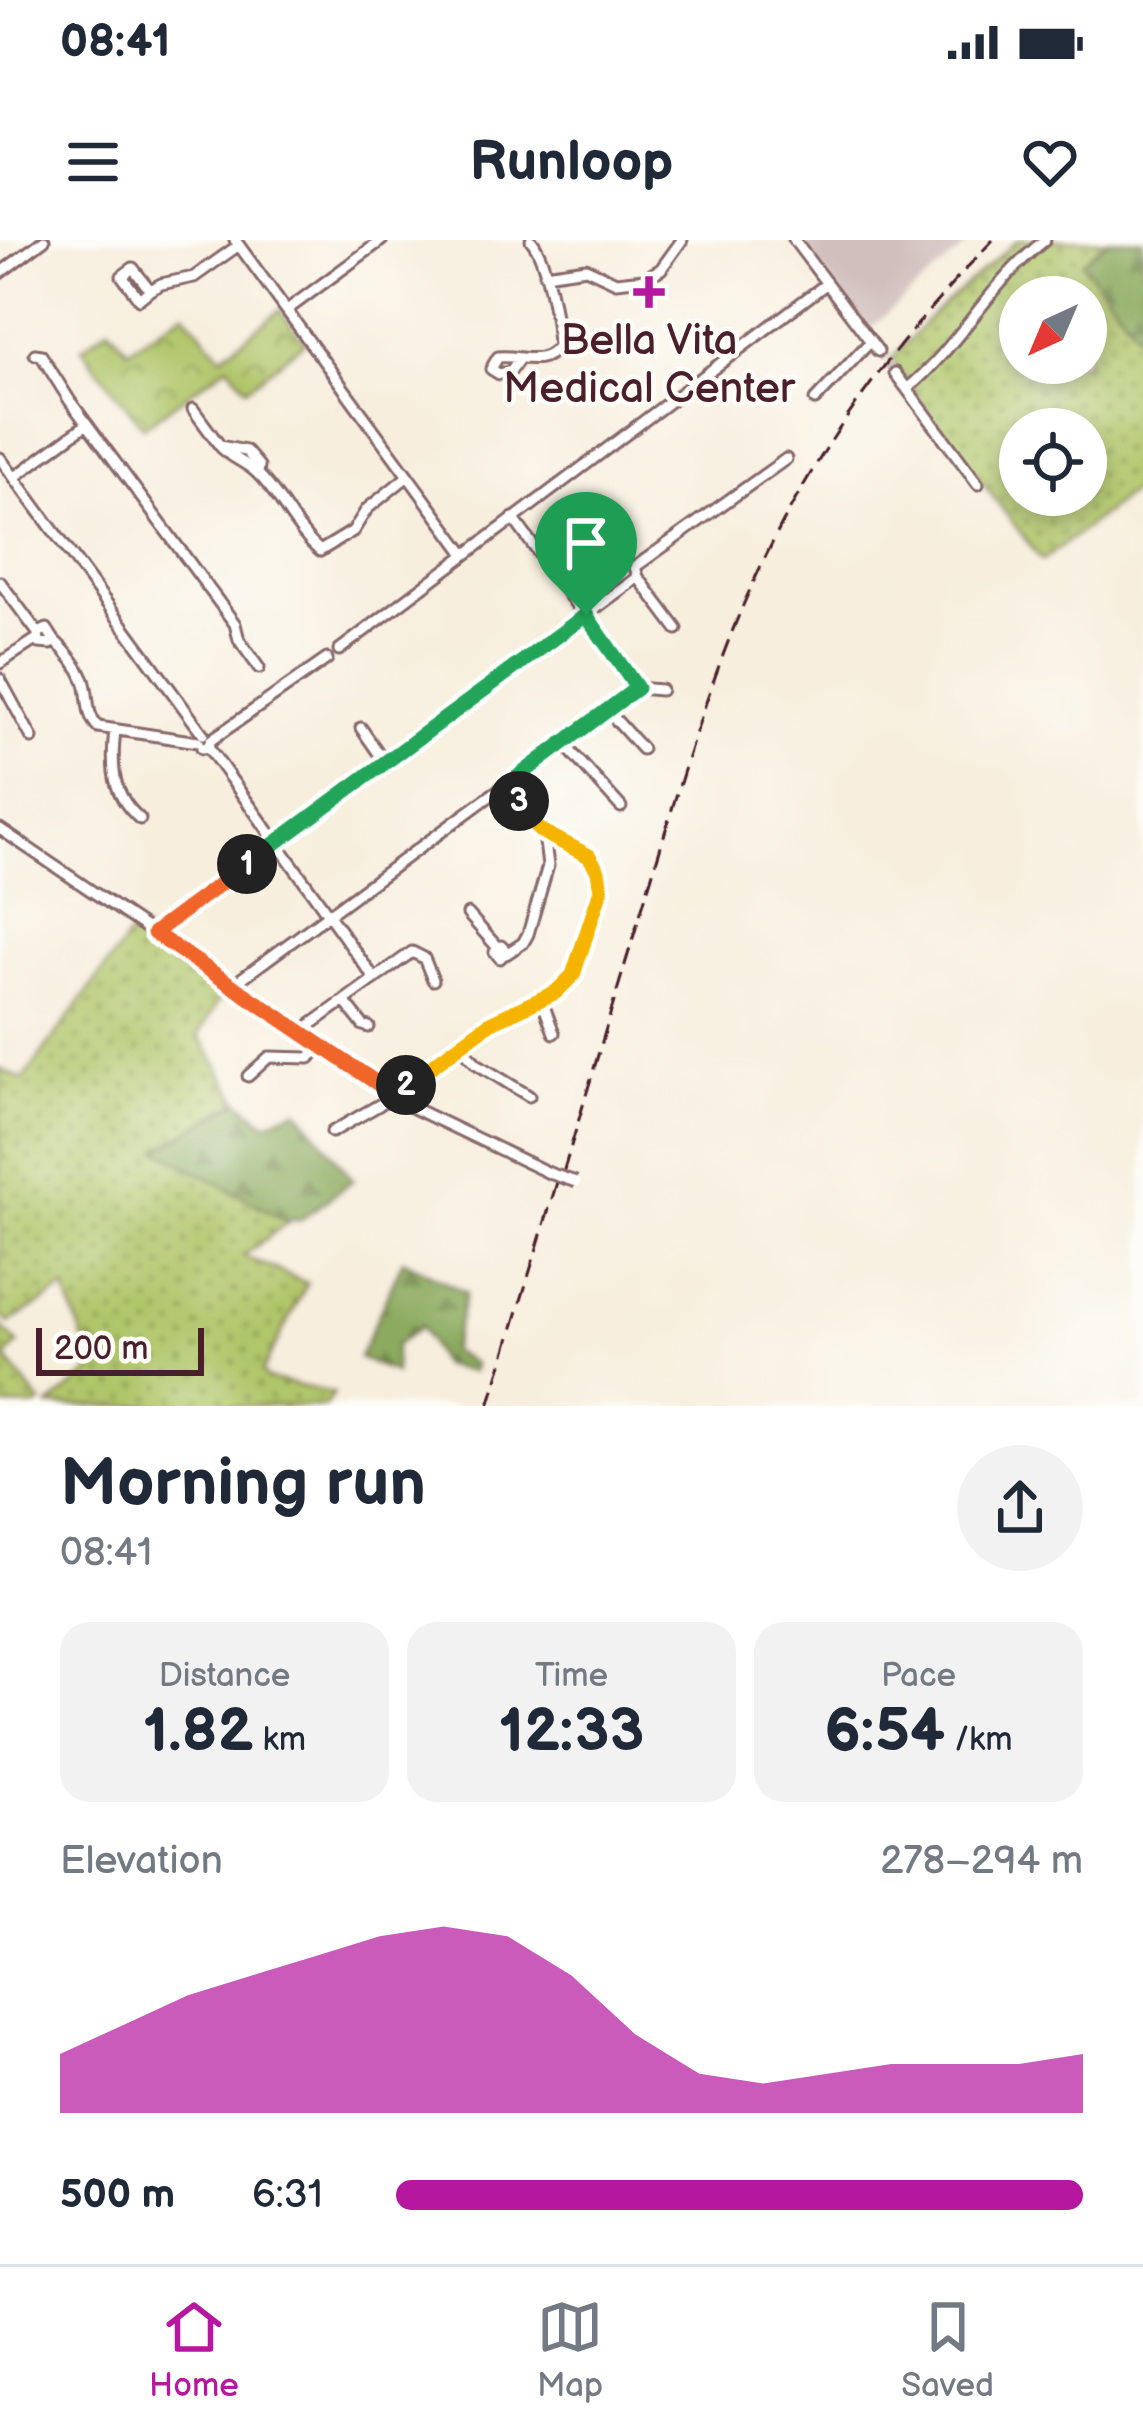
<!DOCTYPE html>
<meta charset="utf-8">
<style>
:root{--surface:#fff;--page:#f2f2f3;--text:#1f2937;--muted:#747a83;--line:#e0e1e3;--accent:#b5179e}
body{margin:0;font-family:"Balsamiq Sans",sans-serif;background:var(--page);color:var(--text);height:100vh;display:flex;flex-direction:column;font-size:45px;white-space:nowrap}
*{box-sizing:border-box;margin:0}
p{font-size:39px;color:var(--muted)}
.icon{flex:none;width:66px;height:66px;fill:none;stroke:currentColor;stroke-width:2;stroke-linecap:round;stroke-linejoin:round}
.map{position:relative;height:1166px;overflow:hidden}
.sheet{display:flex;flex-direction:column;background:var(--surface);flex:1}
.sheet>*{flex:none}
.needle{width:78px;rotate:224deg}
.fabs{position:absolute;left:999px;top:36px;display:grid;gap:24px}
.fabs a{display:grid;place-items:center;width:108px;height:108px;border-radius:50%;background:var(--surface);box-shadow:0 6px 18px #0003;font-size:60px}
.scale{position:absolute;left:36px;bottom:30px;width:168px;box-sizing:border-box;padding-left:12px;border:6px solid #4a1f2b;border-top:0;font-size:33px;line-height:42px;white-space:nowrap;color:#4a1f2b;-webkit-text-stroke:9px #fdfcf7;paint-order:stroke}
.pin{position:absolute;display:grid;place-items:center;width:102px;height:102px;color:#fff;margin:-123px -51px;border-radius:50% 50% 50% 0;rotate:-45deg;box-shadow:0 0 12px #0007}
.pin .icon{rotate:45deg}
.km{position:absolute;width:60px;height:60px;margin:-30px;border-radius:50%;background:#222;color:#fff;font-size:33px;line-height:60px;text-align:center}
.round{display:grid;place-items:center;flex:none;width:126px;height:126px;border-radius:63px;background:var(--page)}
.headline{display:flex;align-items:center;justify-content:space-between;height:204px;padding:0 60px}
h1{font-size:66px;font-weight:700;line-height:90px}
.metrics{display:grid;grid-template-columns:repeat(3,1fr);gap:18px;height:204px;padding:12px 60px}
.metrics div{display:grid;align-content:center;border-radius:30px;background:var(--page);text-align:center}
.metrics b{font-size:60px;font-weight:700}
.metrics small{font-size:33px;font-weight:400}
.metrics p{font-size:33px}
.chart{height:336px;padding:24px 60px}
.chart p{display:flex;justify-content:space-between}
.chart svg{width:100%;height:216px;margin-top:12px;fill:var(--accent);opacity:.7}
ul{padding:0 60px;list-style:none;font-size:39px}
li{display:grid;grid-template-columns:192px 144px 1fr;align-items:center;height:90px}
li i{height:30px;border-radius:15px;background:var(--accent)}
.status{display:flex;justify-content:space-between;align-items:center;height:84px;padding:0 60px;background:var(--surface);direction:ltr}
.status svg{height:33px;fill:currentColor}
header{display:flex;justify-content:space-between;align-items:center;height:156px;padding:0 60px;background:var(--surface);font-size:54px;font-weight:700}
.menu{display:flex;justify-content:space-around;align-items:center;height:168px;border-top:3px solid var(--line);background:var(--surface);font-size:33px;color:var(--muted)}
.menu a{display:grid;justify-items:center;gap:6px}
.menu .current{color:var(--accent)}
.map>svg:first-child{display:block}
.industrial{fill:#d1bfbe}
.grass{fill:url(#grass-dots);stroke:#7d724a;stroke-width:3;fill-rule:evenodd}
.forest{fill:url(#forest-firs);stroke:#6b6544;stroke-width:3}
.park{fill:url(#park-crowns);stroke:#7d724a;stroke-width:3}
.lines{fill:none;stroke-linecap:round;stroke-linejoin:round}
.minor-tunnel{stroke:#d4c5b9;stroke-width:9;stroke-dasharray:9 4.5;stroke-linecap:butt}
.minor-casing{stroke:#876769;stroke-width:15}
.minor{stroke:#fff;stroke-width:9}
.rail{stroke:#4a1f2b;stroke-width:3;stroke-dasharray:18 9;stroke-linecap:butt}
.minor-bridge-casing{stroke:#876769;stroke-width:15;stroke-linecap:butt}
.minor-bridge{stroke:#fff;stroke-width:9}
.split-1-casing{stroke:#fff;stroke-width:24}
.split-2-casing{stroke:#fff;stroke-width:24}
.split-3-casing{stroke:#fff;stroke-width:24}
.split-4-casing{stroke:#fff;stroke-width:24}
.split-1{stroke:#22a559;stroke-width:15}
.split-2{stroke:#f0652b;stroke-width:15}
.split-3{stroke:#f5b400;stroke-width:15}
.split-4{stroke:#22a559;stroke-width:15}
.poi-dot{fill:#b5179e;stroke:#fdfcf7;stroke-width:4.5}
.labels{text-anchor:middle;stroke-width:9;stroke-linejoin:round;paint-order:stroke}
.poi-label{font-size:42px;fill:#4a1f2b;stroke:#fdfcf7}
</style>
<div class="status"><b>08:41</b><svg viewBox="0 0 49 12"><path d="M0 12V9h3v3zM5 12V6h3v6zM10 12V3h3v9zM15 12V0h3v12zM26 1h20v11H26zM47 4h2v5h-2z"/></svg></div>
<header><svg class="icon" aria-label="menu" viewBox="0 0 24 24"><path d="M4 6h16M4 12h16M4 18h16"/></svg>Runloop<svg class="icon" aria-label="heart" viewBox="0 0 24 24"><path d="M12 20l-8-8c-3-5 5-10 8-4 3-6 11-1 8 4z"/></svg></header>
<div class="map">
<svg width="1143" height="1166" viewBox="0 0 1143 1166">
<defs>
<pattern id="grass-dots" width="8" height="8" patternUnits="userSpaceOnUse" patternTransform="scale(3)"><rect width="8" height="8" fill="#b0c66a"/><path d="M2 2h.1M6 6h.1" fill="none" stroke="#91a057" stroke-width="1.8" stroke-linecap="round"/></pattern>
<pattern id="forest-firs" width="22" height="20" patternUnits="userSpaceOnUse" patternTransform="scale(3)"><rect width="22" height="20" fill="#8cab5e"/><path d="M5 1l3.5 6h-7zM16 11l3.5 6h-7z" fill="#748b4e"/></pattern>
<pattern id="park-crowns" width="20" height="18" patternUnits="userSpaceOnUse" patternTransform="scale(3)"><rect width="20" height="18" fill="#b0c66a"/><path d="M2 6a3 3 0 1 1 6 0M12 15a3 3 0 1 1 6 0" fill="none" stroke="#91a057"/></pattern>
</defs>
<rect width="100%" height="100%" fill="#fdfcf7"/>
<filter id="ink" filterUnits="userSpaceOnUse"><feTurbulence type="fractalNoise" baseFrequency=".00833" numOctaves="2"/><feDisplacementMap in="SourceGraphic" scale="24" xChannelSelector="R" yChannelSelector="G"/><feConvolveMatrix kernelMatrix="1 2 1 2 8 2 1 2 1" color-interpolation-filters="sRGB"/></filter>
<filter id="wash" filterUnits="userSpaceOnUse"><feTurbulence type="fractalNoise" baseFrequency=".004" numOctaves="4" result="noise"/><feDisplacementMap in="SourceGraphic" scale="48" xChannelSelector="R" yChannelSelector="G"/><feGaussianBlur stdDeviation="2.7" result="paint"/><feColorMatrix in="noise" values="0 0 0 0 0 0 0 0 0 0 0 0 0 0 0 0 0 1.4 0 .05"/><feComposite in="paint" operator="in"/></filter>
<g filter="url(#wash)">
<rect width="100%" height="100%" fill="#f7eedd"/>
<path class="industrial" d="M801 0H973L867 91Z"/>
<path class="grass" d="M1018 0H1106L1083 23 1143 101V244L1042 321 890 121 932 75ZM1020 57H1086V123H1020ZM1020 189H1086V255H1020Z
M136 686 226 747 199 795 239 861 159 910 288 982 243 1016 307 1043 262 1132 267 1139 333 1153 325 1166H49L107 1118 93 1101 86 1106 65 1049 9 1083 0 1075V829L23 840Z
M0 1085 18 1104 6 1118 41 1163 38 1166H0Z"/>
<path class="forest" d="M1109 0H1143V101L1082 22Z
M239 861 266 883 298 869 353 940 299 981 293 979 288 982 158 910Z
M403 1020 466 1053 451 1111 474 1124 472 1132 441 1125 421 1086 395 1106V1133L359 1118Z"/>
<path class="park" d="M280 70 305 102 247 148 228 125 143 187 82 108 109 87 128 110 184 72 222 116Z"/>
</g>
<g filter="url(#ink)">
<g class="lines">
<path class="minor-tunnel" d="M878 111 895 133"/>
<defs>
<path id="minor" d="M235 0 465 314
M794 0 878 111
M133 28 150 50 139 59 122 36Z
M0 33 44 0
M545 34 586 28 616 42 644 39 661 29 682 0
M150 50 161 44 194 37 239 5
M287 70 382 0
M35 114 41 115 70 161 235 384 239 400 259 428
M519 119 510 132 499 134 491 129 498 117C518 114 544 128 558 106 557 81 547 18 531 0
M895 133 978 244
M907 149C959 106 991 42 1045 0
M815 160 871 101
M193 169 220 206
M0 218 203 494
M258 233 259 226 246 211 220 206C230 218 247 222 258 234 282 257 295 290 320 311L353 291 367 269 408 236
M15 237 87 184
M638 337 677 389
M0 342 38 393 39 403 51 404 54 400 47 389 38 393
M54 400C66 411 78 425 84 440 90 457 85 474 98 487L198 502
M339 410 826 44
M0 423 37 399
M0 439 32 498
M637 448 661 450
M607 470 642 509
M361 488 384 521
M115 490C111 526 111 554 140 579
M564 504 621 567
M208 507 374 738
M202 508 208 507 211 500 327 419
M0 589 409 866 549 933
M468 674 497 707
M154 693 638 337 635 327 786 219
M501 706 506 711 500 718 495 712Z
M506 714 523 703 528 694 548 626 544 594
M234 744 637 448 513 278
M541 758 554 793
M344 761 363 785 369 787
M302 791 412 712 424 718 433 740
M460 806 477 824 529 856
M248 836 269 817 309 818 323 806
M332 892 379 865 490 783 556 752 573 735 601 650 598 631 589 616 539 589 507 545"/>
</defs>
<use href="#minor" class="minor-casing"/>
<use href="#minor" class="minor"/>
<path class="rail" d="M563 933C595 825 627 717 660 609 689 513 717 417 761 326 819 203 900 97 993 0
M489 1166 557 942"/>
<defs>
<path id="minor-bridge" d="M549 933 576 942"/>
</defs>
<use href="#minor-bridge" class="minor-bridge-casing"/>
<use href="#minor-bridge" class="minor-bridge"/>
</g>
</g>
<g class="lines" filter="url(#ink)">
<defs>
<path id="split-1" d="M247 624 586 375"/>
<path id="split-2" d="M247 624 154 693 393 854 406 845"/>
<path id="split-3" d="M406 845 490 783 556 752 573 735 601 650 598 631 589 616 539 590 519 561"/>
<path id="split-4" d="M519 561 507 545 637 448 586 375"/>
</defs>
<use href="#split-1" class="split-1-casing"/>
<use href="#split-2" class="split-2-casing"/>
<use href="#split-3" class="split-3-casing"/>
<use href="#split-4" class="split-4-casing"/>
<use href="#split-1" class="split-1"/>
<use href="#split-2" class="split-2"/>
<use href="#split-3" class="split-3"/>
<use href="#split-4" class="split-4"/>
</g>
<path class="poi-dot" d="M643 34h12v12h12v12h-12v12h-12v-12h-12v-12h12z"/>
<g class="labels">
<g class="poi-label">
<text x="649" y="114">Bella Vita<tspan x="649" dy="48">Medical Center</tspan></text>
</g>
</g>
</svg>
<div class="fabs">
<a><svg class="needle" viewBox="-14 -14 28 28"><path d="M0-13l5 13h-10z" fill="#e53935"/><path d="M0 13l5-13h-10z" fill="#747a83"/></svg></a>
<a><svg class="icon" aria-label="locate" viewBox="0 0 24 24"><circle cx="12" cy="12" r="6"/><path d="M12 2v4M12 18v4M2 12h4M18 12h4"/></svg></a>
</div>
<div class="scale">200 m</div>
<div class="pin" style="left:586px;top:375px;background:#1e9e55"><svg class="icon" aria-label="arrive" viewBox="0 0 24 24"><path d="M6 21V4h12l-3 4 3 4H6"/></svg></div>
<b class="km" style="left:247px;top:624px">1</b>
<b class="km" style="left:406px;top:845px">2</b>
<b class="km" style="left:519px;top:561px">3</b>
</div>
<section class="sheet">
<div class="headline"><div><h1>Morning run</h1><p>08:41</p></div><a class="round"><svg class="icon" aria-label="share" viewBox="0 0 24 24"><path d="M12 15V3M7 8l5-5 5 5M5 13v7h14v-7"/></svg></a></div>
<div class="metrics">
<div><p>Distance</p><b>1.82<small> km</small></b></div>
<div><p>Time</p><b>12:33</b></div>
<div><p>Pace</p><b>6:54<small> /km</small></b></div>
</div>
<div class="chart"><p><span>Elevation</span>278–294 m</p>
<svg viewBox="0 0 160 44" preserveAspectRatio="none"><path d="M0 44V32L10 26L20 20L30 16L40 12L50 8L60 6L70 8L80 16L90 28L100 36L110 38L120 36L130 34L140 34L150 34L160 32V44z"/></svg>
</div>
<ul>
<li><b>500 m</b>6:31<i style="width:100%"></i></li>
</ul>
</section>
<nav class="menu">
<a class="current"><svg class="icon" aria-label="home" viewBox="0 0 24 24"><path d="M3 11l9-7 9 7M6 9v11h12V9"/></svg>Home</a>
<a><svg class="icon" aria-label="map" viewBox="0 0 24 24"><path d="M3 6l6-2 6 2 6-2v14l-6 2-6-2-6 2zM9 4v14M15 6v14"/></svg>Map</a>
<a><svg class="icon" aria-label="saved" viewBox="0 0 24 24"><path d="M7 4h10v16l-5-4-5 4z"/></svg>Saved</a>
</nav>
